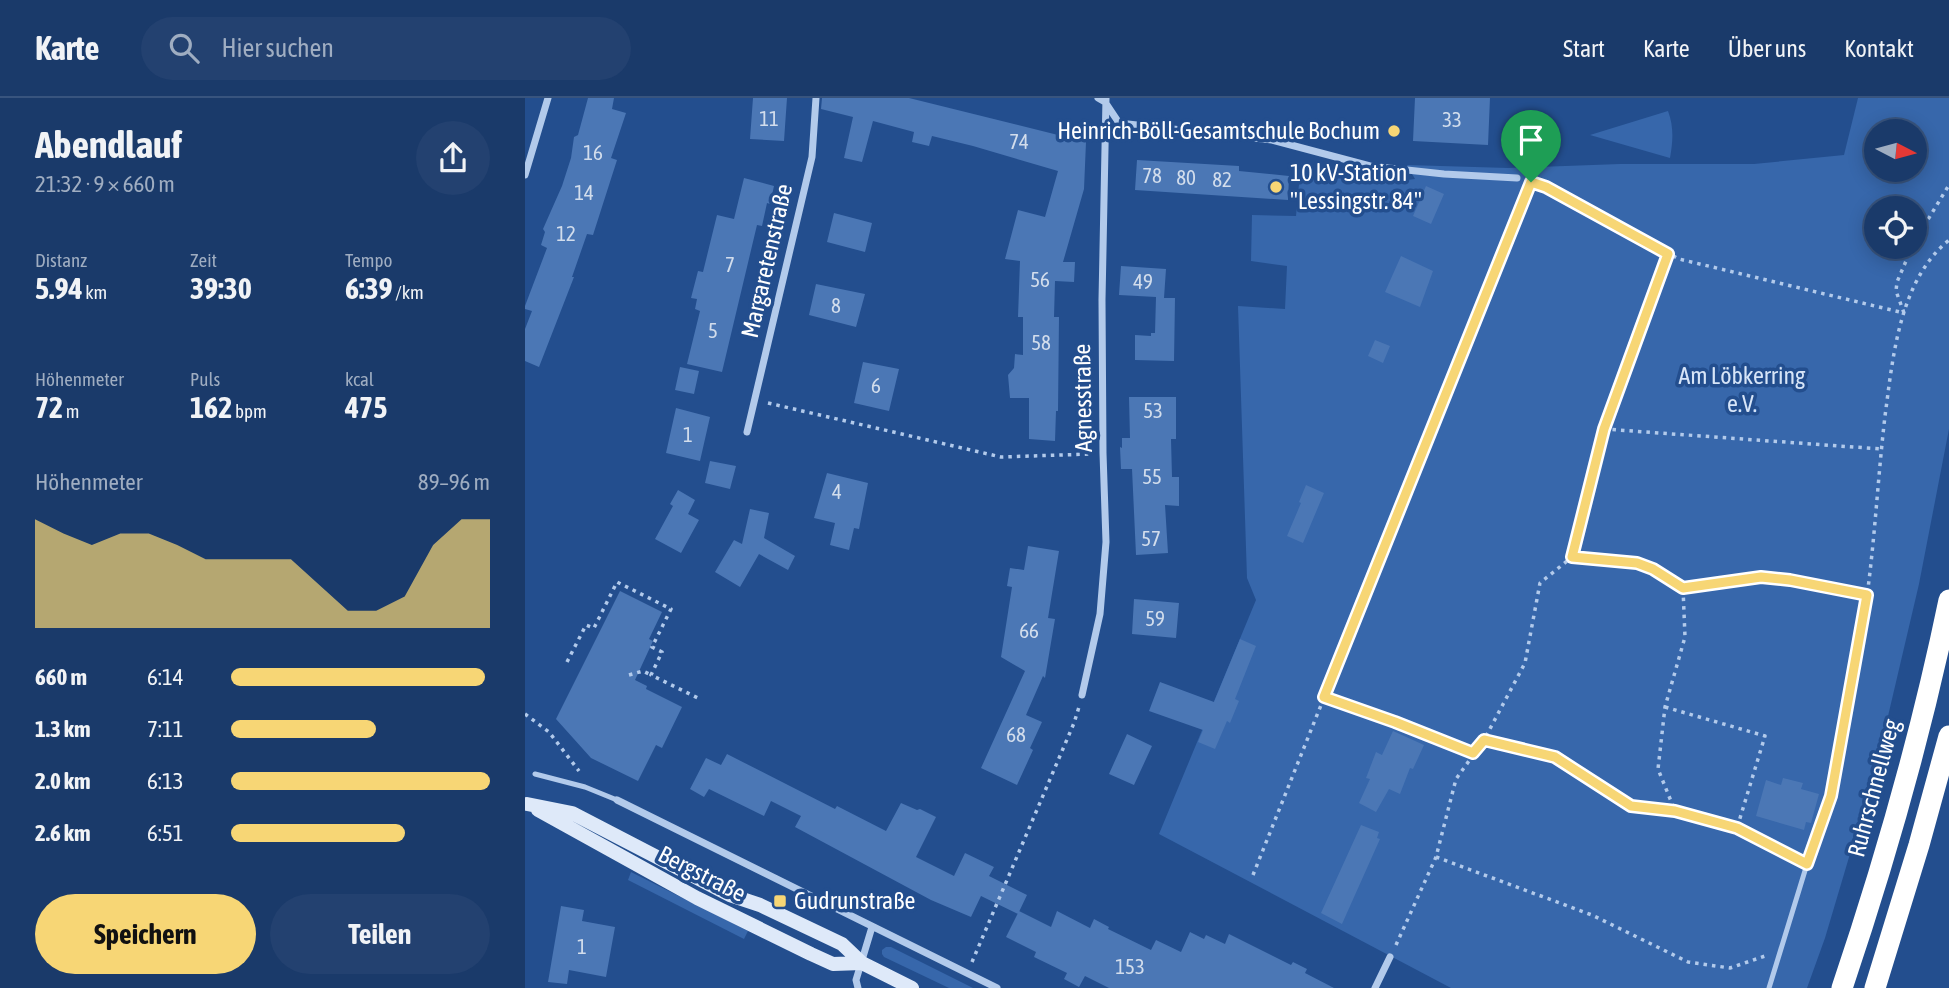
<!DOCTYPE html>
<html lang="de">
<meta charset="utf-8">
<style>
:root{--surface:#1a3a6a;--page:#234170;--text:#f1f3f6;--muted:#9fadc1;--line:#38547e;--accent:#f7d675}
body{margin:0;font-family:"Asap Condensed",sans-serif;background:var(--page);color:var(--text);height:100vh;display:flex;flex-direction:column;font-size:26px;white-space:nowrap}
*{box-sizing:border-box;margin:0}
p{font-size:23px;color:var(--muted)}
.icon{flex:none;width:38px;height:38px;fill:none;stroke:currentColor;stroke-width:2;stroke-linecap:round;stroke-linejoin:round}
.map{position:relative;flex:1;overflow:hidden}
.sheet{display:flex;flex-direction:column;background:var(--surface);width:525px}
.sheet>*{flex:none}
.needle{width:46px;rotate:96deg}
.controls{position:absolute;left:1339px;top:21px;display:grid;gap:14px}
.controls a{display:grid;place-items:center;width:63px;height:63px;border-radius:50%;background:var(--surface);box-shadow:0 4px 18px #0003,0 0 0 2px var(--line);font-size:35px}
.pin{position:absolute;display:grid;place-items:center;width:60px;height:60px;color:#fff;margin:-72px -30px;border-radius:50% 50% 50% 0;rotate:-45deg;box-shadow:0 0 7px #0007}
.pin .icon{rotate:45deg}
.round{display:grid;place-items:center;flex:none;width:74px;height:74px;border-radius:37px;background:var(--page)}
.head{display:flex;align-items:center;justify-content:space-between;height:119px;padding:0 35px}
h1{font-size:38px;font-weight:700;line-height:52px}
.metrics{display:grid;grid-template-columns:repeat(3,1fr);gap:10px;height:119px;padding:7px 35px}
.metrics div{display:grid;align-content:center}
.metrics b{font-size:30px;font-weight:700}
.metrics small{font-size:19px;font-weight:400}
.metrics p{font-size:19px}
.chart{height:196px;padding:14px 35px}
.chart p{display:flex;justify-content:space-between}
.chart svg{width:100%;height:126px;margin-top:7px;fill:var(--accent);opacity:.7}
.primary-button{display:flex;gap:14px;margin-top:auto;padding:14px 35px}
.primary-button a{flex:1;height:80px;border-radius:42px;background:var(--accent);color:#111;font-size:28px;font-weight:700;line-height:80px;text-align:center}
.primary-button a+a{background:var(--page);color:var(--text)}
ul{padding:0 35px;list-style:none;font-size:23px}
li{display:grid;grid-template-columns:112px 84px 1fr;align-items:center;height:52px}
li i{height:18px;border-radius:9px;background:var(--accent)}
header{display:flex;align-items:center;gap:42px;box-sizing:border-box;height:98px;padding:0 35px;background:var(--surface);border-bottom:2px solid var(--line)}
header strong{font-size:33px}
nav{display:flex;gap:38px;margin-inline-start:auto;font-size:24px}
.search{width:490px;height:63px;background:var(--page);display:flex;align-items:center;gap:18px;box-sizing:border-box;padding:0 24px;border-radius:38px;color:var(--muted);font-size:26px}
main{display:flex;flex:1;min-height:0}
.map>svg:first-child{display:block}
.green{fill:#3767ab;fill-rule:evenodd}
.building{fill:#4b77b5}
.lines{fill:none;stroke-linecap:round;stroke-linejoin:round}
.path{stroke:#b2caeb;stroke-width:3.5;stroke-dasharray:3.5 5;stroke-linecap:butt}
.lane{stroke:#b2caeb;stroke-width:5}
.street{stroke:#b2caeb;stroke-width:7}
.secondary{stroke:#dee9f9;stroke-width:14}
.highway{stroke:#fff;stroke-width:21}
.route-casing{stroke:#fff;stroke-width:14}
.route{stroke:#f7d675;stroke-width:9}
.poi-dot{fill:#f7d675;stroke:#234e8e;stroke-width:2.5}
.labels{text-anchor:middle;stroke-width:7;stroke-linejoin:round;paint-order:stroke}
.number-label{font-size:21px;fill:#d2ddec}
.poi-label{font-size:24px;fill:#fff;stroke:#234e8e;text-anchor:start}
.street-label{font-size:24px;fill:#fff;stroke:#234e8e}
.park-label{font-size:24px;fill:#d7e5f8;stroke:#234e8e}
</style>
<header>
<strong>Karte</strong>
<div class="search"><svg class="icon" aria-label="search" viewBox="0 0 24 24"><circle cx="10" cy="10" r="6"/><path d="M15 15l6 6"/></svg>Hier suchen</div>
<nav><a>Start</a><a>Karte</a><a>Über uns</a><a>Kontakt</a></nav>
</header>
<main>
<section class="sheet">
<div class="head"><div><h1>Abendlauf</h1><p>21:32 · 9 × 660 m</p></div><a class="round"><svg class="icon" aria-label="share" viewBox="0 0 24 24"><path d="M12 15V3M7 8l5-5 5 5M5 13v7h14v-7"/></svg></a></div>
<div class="metrics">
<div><p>Distanz</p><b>5.94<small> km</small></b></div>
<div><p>Zeit</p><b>39:30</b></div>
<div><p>Tempo</p><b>6:39<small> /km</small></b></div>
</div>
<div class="metrics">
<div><p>Höhenmeter</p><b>72<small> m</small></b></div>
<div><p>Puls</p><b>162<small> bpm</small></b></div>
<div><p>kcal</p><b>475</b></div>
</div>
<div class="chart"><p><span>Höhenmeter</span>89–96 m</p>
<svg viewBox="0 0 160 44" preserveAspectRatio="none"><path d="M0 44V6L10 11L20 15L30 11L40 11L50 15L60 20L70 20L80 20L90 20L100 29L110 38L120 38L130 33L140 15L150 6L160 6V44z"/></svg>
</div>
<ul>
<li><b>660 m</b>6:14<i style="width:98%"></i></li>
<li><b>1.3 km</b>7:11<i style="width:56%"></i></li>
<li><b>2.0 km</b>6:13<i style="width:100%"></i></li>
<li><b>2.6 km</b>6:51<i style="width:67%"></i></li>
</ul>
<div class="primary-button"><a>Speichern</a><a>Teilen</a></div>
</section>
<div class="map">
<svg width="1424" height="890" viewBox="0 0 1424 890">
<rect width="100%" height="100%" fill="#234e8e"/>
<path class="green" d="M1333 0H1424V331L1394 486 1352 665 1300 840 1282 890H926L634 736 731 502 722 480 713 208 760 211 762 168 726 163 727 117 771 118 776 65 867 84 890 81 882 67 983 70 1095 66H1229L1319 57ZM1351 33H1390V72H1351ZM1351 110H1390V149H1351Z
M1143 13C1149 29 1148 43 1145 60L1065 37Z
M106 774 223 833 219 841 103 782Z
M361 849H366L448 890H424L359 859 357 856V852Z"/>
<path class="building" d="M63 0H89L87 11 101 15 86 60 92 62 68 137 62 136 47 179H49L14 269 0 263V231L7 213 0 211V208L22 150 16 147 20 134 18 131 37 88 46 60 49 39 53 37Z
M228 0H262L259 43 225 41Z
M297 0H384L561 44 559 91 538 164H550L549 184 530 183 529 219H534L533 313H531L530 343 504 341V300H485L483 277 489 270 490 256 498 257V219H493L495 163 480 161 493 112 520 119 533 73 448 48 407 38 404 48 387 44 389 34 348 23 337 64 319 60 328 19 296 11Z
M890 0H965L963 47 888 43Z
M612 62 714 68V73L764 78 763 102 610 92Z
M219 80 249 88 245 106 242 105 237 128 232 127 197 274 162 266 175 213 170 211 172 201 166 200 173 173 178 174 192 117 209 121Z
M901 88 919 96 906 126 888 118Z
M309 115 347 125 340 154 302 144Z
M876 158 908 173 895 209 860 194Z
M596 168 641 171 639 200H650L649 263 610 262V237L626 238V235H630L631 199 594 197Z
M291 186 340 196 331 229 284 217Z
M850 242 865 248 858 265 843 258Z
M338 264 374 271 364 313 329 305Z
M155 269 174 273 169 296 150 292Z
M604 299H651V341H646L647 379H654V408L640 407 643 455 611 457 607 371H596L595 349 597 350V340H605Z
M151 310 185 319 175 363 141 355Z
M185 363 211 368 205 391 180 385Z
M302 375 343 385 334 431 329 430 324 452 305 447 310 425 289 420Z
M781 387 799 395 778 445 762 438 776 405 774 404Z
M153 392 170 402 163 416 174 422 156 455 130 441 148 408 145 406Z
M225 411 244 415 239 440 270 458 263 472 234 456 215 489 190 474 209 442 217 446Z
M503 448 534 453 523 520 530 521 520 580 518 578 501 617 517 624 505 650 508 652 492 687 456 670 500 573 476 559 487 489 482 488 485 470 499 472Z
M95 493 137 514 124 541 128 543 110 582 122 588 121 591 157 609 137 650 131 647 113 683 66 660 31 621Z
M609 501 654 505 651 540 607 536Z
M715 541 731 548 710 601 714 603 705 625 702 623 690 651 673 644 678 632 624 613 635 584 689 604Z
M868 633 899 647 888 671 885 670 875 696 864 691 851 714 834 705 845 681 841 680 851 654 857 657Z
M602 636 627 648 609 687 584 676Z
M202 656 310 711 312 708 361 733 376 705 392 712 395 711 411 719 391 759 429 778 440 755 469 769 464 778 502 797 493 816 456 798 446 819 406 802 270 729 276 718 246 703 239 718 184 691 179 699 165 691 181 660 196 667Z
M1258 680 1278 685 1276 691 1294 696 1286 725 1281 724 1279 732 1231 718 1241 682 1256 687Z
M836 727 854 734 852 740 855 741 817 826 796 815Z
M36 808 59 812 57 823 90 829 81 879 44 872 42 886 23 884Z
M494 813 526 829 532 813 565 830 569 821 584 829 583 831 626 852 631 842 656 854 665 834 679 841 681 837 700 846 704 836 766 867 768 864 782 871 780 875 809 890H584L560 878 554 889 539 881 542 875 509 859 511 854 481 839Z"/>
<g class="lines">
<path class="path" d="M1005 83 1021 89 1154 161 1379 215
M1390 143 1424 87
M1379 215 1371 193 1372 184 1387 149
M243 305 476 359 565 356
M1079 331 1356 351
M1047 459 1112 465 1128 471 1158 490 1160 539 1140 609 1133 671 1150 713
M1158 490 1235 479 1265 482 1342 497
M42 564 61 527 69 530 92 484 146 511 127 549 137 554 126 577 173 600
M104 577 118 573 126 577
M799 599 870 624 948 655
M1140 609 1240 638 1212 730
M0 616 24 634 54 673
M959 642 1030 659 1106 707 1150 713 1212 730 1270 760
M1295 728 1305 697C1318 631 1332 565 1342 498 1350 439 1353 378 1360 318 1368 259 1374 183 1424 142
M911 759 1067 817 1163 864 1205 870 1240 858
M728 777 1003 90
M871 847 911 759 931 681 959 642 1000 565 1015 485 1047 459 1079 331 1143 156
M447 864 549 625 554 609"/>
<path class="lane" d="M10 676 60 689 92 702
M1244 890 1290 740"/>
<path class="street" d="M573 0 580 4 594 25 747 42 845 68 919 76 992 80
M0 77 23 0
M222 334 287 59 291 0
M557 597 575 516 581 444 578 355 577 202 581 0
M92 702 472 890
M333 890 331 882 347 829
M850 890 865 859"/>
<path class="secondary" d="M2 706 47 715 205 797 235 807 317 846 337 865 387 890
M13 712 172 800 286 856 308 866 337 865"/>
<path class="highway" d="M1317 890C1360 763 1397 633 1424 502
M1350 890 1394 747 1424 638"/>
</g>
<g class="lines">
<defs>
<path id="route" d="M1006 84 1021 89 1143 156 1079 331 1047 459 1112 465 1128 471 1158 490 1236 479 1265 482 1342 497 1306 698 1282 766 1212 730 1150 713 1106 708 1030 659 959 642 948 655 870 624 799 599Z"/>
</defs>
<use href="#route" class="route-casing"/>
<use href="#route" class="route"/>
</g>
<g class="poi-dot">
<circle cx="869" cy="33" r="7"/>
<circle cx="751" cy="89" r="7"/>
<rect x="248" y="796" width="14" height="14" rx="3.5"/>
</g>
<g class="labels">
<g class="number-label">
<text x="244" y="28">11</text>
<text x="927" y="29">33</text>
<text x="494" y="51">74</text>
<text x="68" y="62">16</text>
<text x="627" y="85">78</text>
<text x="661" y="87">80</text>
<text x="697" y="89">82</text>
<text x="59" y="102">14</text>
<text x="41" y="143">12</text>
<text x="205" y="174">7</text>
<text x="515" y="189">56</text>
<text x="618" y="191">49</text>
<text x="311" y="215">8</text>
<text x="188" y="240">5</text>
<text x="516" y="252">58</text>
<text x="351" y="295">6</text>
<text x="628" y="320">53</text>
<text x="163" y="344">1</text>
<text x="627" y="386">55</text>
<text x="312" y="401">4</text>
<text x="626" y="448">57</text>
<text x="630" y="528">59</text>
<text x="504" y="540">66</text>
<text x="491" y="644">68</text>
<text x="57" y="856">1</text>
<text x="605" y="876">153</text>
</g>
<g class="poi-label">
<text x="855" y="41" text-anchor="end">Heinrich-Böll-Gesamtschule Bochum</text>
<text x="765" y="83">10 kV-Station<tspan x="765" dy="28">"Lessingstr. 84"</tspan></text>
<text x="269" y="811">Gudrunstraße</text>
</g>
<g class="street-label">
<text transform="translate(242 163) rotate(-77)" y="8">Margaretenstraße</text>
<text transform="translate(558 300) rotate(-91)" y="8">Agnesstraße</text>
<text transform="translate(1349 690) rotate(-75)" y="8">Ruhrschnellweg</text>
<text transform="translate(177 776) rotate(27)" y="8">Bergstraße</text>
</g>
<g class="park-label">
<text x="1217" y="286">Am Löbkerring<tspan x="1217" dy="28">e.V.</tspan></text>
</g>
</g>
</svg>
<div class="controls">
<a><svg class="needle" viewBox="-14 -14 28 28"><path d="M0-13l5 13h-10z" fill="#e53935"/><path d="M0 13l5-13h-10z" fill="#9fadc1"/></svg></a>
<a><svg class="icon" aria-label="locate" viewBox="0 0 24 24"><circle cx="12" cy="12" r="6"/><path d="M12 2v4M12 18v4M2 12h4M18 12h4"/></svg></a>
</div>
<div class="pin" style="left:1006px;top:84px;background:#1e9e55"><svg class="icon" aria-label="arrive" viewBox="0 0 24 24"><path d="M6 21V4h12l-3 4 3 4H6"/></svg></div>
</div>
</main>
